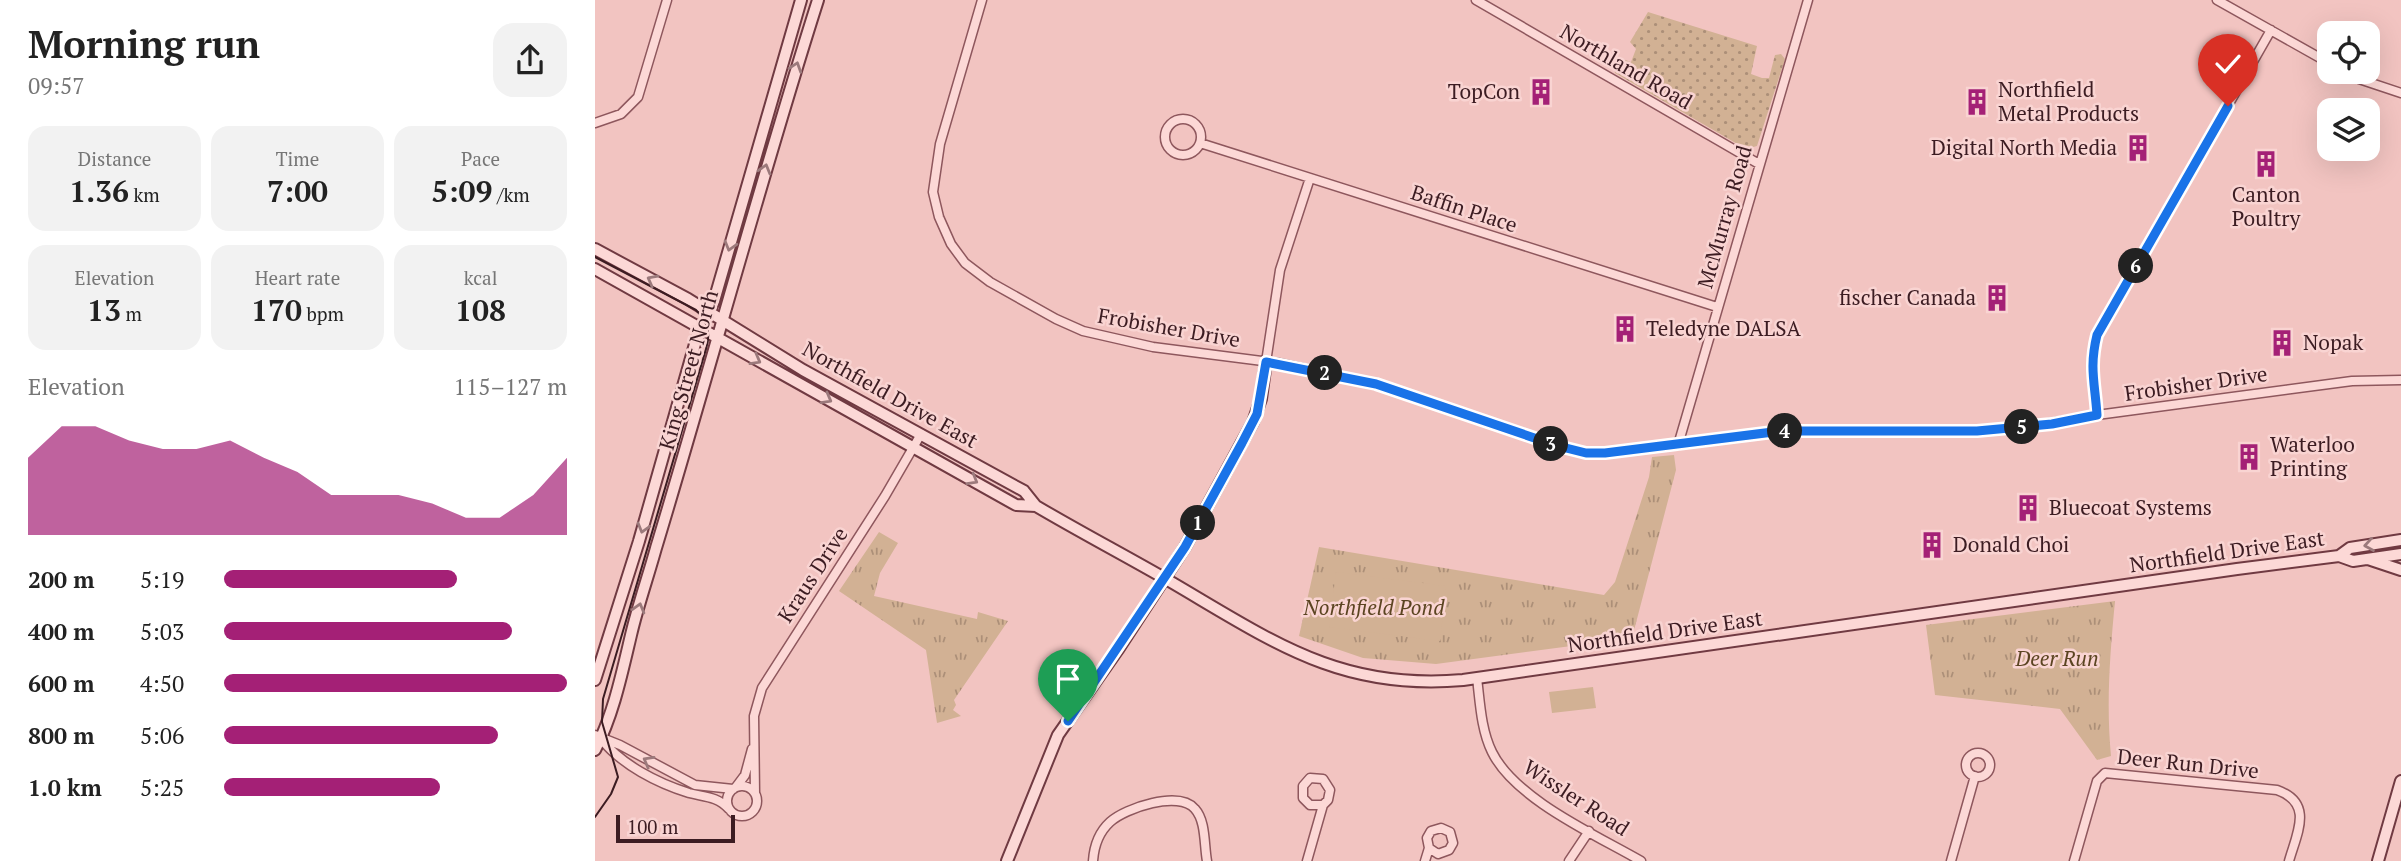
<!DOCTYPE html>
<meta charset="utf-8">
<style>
:root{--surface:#fff;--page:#f2f2f2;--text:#222;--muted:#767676;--accent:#a42076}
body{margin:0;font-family:"PT Serif",serif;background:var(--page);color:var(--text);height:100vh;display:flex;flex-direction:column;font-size:26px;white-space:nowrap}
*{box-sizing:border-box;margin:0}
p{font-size:23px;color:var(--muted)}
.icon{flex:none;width:38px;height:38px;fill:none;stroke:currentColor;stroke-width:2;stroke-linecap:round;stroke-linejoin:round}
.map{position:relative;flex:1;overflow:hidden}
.drawer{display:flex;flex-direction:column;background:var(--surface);width:595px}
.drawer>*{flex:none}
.tools{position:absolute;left:1722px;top:21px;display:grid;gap:14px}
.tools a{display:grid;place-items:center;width:63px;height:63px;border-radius:14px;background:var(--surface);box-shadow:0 7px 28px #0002;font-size:35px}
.scale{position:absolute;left:21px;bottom:18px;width:119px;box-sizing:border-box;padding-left:7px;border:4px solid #3c1c22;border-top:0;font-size:19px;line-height:24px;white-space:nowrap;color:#3c1c22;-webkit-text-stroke:5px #f9d4d2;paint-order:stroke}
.pin{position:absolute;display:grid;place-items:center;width:60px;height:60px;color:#fff;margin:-72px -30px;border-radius:50% 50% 50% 0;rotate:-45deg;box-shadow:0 0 7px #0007}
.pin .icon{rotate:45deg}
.km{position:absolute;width:35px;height:35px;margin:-18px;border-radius:50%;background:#222;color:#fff;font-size:19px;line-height:35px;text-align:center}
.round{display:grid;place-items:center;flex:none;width:74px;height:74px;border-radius:21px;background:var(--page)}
.headline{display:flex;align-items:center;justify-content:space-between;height:119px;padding:0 28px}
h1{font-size:38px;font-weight:800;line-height:52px}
.stats{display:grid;grid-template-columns:repeat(3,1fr);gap:10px;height:119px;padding:7px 28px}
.stats div{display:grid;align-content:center;border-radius:18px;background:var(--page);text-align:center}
.stats b{font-size:30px;font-weight:800}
.stats small{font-size:19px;font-weight:400}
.stats p{font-size:19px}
.chart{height:196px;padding:14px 28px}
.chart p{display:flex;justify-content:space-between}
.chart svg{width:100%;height:126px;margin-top:7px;fill:var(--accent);opacity:.7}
ul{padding:0 28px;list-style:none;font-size:23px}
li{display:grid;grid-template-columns:112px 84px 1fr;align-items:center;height:52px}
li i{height:18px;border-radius:9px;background:var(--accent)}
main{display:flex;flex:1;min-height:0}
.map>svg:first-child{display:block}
.grass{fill:url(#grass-dots)}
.park{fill:url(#park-tufts)}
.pitch{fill:#d2b194}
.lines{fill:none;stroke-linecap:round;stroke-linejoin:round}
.street-casing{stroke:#8e575d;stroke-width:11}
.secondary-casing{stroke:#703a42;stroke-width:14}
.street{stroke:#fcd8d6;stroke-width:8}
.secondary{stroke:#fcd8d6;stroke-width:10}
.tram{stroke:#3c1c22;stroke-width:2}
.oneway{stroke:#9c7a7c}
.route-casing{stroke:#fff;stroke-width:14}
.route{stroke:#1a73e8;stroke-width:9}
.labels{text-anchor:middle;stroke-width:5;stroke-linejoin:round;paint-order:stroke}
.street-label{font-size:21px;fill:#3c1c22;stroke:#f9d4d2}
.poi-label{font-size:21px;fill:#3c1c22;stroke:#f9d4d2;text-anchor:start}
.park-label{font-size:21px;font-style:italic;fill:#5b4421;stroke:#f9d4d2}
</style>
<main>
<section class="drawer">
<div class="headline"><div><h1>Morning run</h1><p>09:57</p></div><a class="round"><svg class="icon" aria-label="share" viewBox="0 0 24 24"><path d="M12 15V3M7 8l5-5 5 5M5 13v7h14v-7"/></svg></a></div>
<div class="stats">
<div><p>Distance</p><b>1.36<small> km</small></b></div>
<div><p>Time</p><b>7:00</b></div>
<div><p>Pace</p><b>5:09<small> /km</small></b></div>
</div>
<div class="stats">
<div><p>Elevation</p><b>13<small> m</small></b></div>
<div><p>Heart rate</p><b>170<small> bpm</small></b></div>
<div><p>kcal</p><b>108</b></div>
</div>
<div class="chart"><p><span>Elevation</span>115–127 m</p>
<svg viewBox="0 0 160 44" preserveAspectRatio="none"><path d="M0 44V17L10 6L20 6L30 11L40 14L50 14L60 11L70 17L80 22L90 30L100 30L110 30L120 33L130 38L140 38L150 30L160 17V44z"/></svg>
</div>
<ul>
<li><b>200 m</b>5:19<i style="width:68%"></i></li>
<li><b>400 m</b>5:03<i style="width:84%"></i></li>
<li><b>600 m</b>4:50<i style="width:100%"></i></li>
<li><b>800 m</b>5:06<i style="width:80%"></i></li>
<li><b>1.0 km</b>5:25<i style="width:63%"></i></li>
</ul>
</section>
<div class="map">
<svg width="1806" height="861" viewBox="0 0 1806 861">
<defs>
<pattern id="grass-dots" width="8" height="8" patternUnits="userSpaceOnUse" patternTransform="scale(1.75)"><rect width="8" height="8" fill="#d2b194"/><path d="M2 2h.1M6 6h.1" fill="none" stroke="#ac8f78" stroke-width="1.8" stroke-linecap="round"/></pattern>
<pattern id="park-tufts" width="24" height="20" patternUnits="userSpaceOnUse" patternTransform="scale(1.75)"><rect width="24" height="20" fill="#d2b194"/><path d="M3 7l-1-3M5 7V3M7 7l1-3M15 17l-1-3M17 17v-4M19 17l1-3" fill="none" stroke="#ac8f78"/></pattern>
</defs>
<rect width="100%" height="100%" fill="#f2c4c1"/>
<path class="grass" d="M1053 12 1162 46 1156 74 1167 78H1174L1180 55 1186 54 1190 59 1162 146 1151 149 1020 73 1018 65 1025 58 1036 62 1041 49 1035 42Z"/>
<path class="park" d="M1079 455 1081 470 1037 638 841 664 768 658 704 636 724 547 1009 595 1020 582 1054 477 1057 457Z
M284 532 303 543 285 573 279 596 382 619 383 612 413 621 359 700 361 705 358 710 366 716 342 723 331 650 244 591Z
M1520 601C1515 654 1511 704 1516 756L1502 760 1465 709 1340 695 1331 625Z"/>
<path class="pitch" d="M741 572 851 586 845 641 734 627Z
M998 687 1001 708 957 713 954 692Z"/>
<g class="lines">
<defs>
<path id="street" d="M387 0 345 144 338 192 344 217 356 244 370 263 395 282 461 319 488 331 558 347 683 363 781 384 963 446 991 453 1008 454 1187 431H1383L1457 423 1502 415 1757 381 1806 380
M881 0 1164 164
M1622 0 1734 63
M1751 72 1764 79 1806 93
M570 137a18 18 0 1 1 36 0a18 18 0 1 1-36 0Z
M0 123 26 114 43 97 72 0
M605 143 1122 307
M671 362 685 270 715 178
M1502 415C1500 383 1494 368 1502 335L1676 30
M1083 445 1213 0
M882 678C885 702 886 730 897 752 920 799 1001 835 1046 861
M0 735 25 745 100 785 138 789
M6 739C27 765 62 783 94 793 109 797 122 796 134 809
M1371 765a12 12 0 1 1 24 0a12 12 0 1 1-24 0Z
M132 801a15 15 0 1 1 30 0a15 15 0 1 1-30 0Z
M141 787 150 775 157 749
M160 793 159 716 167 688 290 496 326 434
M498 861C499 846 503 833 515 822 530 808 584 790 600 809 611 821 609 845 612 861
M712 861 728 805 733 800 735 790 728 779 715 778 708 786V798L715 805H728
M830 861 834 848 832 838 836 831 846 828 855 832 858 843 854 850 843 854 834 848
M974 861 994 831
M1356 861 1380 776
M1479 861 1502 781 1510 773 1682 790C1719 803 1702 833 1694 861"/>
<path id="secondary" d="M0 249 93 299 208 370 429 491 441 506C485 532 531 556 576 582 677 641 745 691 868 680L1642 569 1744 556 1758 561 1806 554
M0 269 421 505 441 506
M1744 556 1755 548 1806 540
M1773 559 1806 570
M0 680 44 541 100 344 119 301 206 0
M0 750C18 716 27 673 36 635 43 605 53 577 61 548 116 366 165 182 223 0
M412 861 463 735 524 648 590 547 658 422 666 399 671 362
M1783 861 1806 781"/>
</defs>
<use href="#street" class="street-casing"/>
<use href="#secondary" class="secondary-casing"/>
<use href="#street" class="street"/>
<use href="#secondary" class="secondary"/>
<path class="tram" d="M0 257 101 310C113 322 116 333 111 349L8 699 7 722 23 777 16 794 0 817"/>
</g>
<defs><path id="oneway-chevron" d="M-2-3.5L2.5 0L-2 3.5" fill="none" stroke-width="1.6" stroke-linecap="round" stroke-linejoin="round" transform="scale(1.75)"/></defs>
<g class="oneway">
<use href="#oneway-chevron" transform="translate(201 67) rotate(-72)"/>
<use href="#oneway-chevron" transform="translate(170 169) rotate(-74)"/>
<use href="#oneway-chevron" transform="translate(135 246) rotate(106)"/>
<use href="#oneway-chevron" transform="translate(57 280) rotate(-152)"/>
<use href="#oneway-chevron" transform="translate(161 360) rotate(29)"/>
<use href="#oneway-chevron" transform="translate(232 399) rotate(29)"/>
<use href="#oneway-chevron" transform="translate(378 480) rotate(30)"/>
<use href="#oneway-chevron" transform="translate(48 528) rotate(106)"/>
<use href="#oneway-chevron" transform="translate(1774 545) rotate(171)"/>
<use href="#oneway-chevron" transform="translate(44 608) rotate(-74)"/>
<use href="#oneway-chevron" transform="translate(53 761) rotate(-151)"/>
</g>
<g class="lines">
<defs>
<path id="route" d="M473 721 590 547 647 443 662 414 671 362 781 384 963 446 991 453H1010L1186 431H1382L1457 424 1502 415C1500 383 1494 368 1502 335L1633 106"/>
</defs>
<use href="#route" class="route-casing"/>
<use href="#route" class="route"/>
</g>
<defs>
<symbol id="building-bare" viewBox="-9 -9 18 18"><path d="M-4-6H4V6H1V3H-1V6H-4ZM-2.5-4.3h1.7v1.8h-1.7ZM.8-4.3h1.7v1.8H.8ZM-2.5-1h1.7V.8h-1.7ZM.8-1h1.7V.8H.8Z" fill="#a42076" stroke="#f9d4d2" stroke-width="2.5" paint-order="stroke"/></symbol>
</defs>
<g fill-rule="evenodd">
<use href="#building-bare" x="927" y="73" width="38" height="38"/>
<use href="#building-bare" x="1363" y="83" width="38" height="38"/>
<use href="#building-bare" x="1524" y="129" width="38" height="38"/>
<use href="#building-bare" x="1652" y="145" width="38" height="38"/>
<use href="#building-bare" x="1383" y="279" width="38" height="38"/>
<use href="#building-bare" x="1011" y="310" width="38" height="38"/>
<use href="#building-bare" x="1668" y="324" width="38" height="38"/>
<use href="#building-bare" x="1635" y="438" width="38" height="38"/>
<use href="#building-bare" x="1414" y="489" width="38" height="38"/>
<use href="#building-bare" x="1318" y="526" width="38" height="38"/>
</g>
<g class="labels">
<g class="street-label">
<text transform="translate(1031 67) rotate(30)" y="7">Northland Road</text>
<text transform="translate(869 209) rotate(18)" y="7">Baffin Place</text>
<text transform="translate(1130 217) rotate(-74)" y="7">McMurray Road</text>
<text transform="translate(574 328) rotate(10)" y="7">Frobisher Drive</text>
<text transform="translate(94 370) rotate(-74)" y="7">King Street North</text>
<text transform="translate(1601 384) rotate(-8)" y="7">Frobisher Drive</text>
<text transform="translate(295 395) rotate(29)" y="7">Northfield Drive East</text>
<text transform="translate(1632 552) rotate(-8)" y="7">Northfield Drive East</text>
<text transform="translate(218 575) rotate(-57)" y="7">Kraus Drive</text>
<text transform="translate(1070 632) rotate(-8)" y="7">Northfield Drive East</text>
<text transform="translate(1593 764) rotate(6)" y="7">Deer Run Drive</text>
<text transform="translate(981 798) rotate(33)" y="7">Wissler Road</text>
</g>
<g class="poi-label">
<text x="1403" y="97">Northfield<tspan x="1403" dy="24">Metal Products</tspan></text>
<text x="925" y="99" text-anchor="end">TopCon</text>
<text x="1522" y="155" text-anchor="end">Digital North Media</text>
<text x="1671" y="202" text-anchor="middle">Canton<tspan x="1671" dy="24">Poultry</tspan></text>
<text x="1381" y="305" text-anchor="end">fischer Canada</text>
<text x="1051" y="336">Teledyne DALSA</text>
<text x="1708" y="350">Nopak</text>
<text x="1675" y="452">Waterloo<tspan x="1675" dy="24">Printing</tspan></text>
<text x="1454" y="515">Bluecoat Systems</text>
<text x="1358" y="552">Donald Choi</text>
</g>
<g class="park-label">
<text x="779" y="615">Northfield Pond</text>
<text x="1462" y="666">Deer Run</text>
</g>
</g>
</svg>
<div class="tools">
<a><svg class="icon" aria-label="locate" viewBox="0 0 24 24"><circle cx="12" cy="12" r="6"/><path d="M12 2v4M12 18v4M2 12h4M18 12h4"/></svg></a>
<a><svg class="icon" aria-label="layers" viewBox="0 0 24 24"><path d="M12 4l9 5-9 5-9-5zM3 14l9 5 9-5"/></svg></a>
</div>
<div class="scale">100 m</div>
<div class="pin" style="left:473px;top:721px;background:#1e9e55"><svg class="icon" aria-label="arrive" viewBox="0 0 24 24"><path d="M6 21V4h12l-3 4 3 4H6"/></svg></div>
<div class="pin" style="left:1633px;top:106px;background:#d93025"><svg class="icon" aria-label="check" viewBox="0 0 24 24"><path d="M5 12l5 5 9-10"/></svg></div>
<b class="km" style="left:603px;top:523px">1</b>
<b class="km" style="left:730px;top:373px">2</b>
<b class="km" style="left:956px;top:444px">3</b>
<b class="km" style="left:1190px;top:431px">4</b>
<b class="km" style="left:1427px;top:427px">5</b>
<b class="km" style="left:1541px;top:266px">6</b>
</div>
</main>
